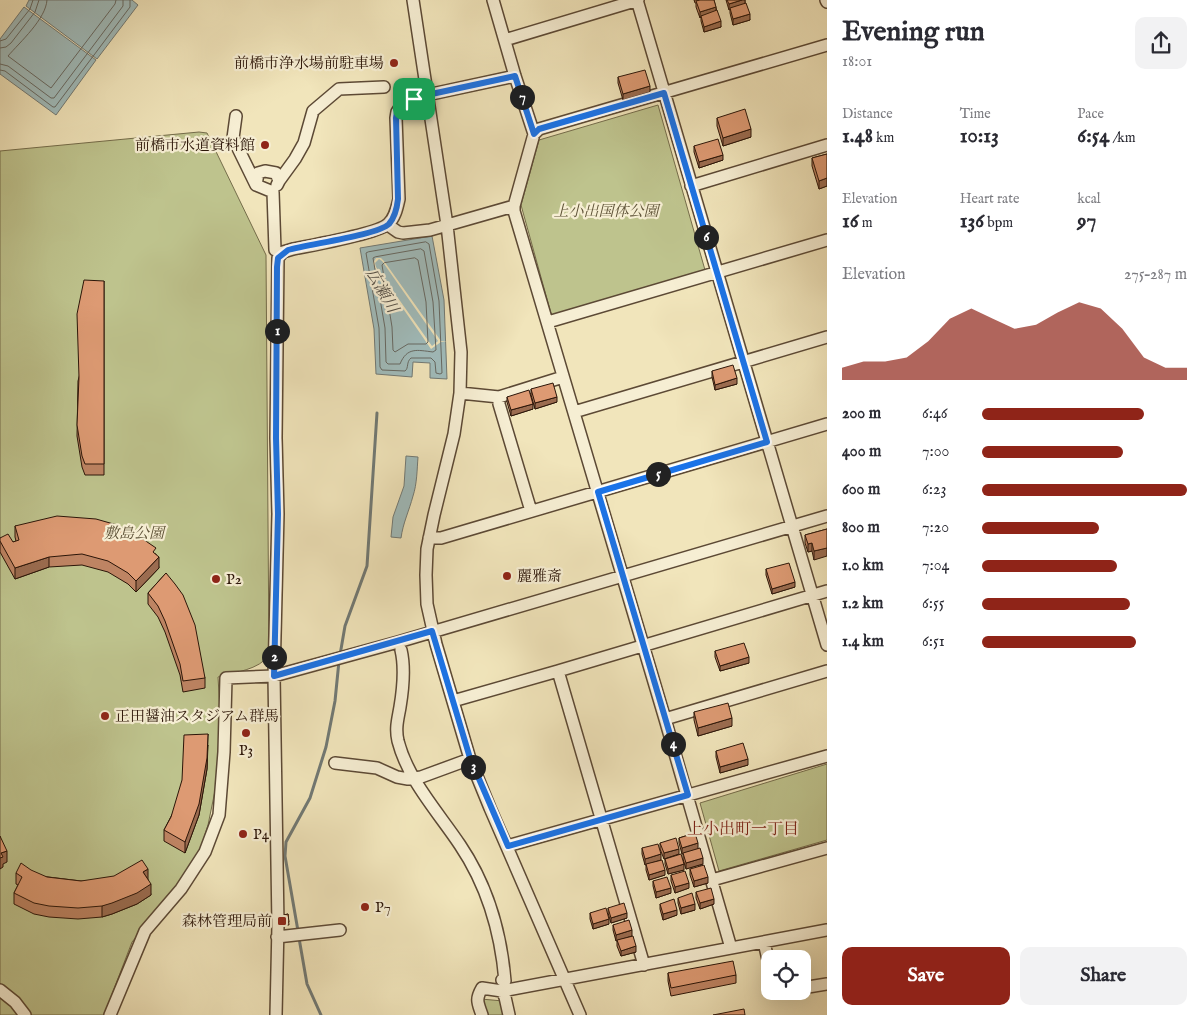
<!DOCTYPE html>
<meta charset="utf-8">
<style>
:root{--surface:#fff;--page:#f2f2f3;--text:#2b2b33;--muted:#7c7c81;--accent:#8f2418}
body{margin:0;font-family:"IM FELL English","Noto Serif JP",serif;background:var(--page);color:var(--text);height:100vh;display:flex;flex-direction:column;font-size:19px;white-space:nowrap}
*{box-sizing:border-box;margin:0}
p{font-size:16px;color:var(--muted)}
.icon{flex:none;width:28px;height:28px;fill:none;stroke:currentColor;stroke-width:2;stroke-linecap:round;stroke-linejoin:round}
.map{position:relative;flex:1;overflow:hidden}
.sheet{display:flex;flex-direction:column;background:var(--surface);width:375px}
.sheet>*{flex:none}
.controls{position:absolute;left:761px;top:950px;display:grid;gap:10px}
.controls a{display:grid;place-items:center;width:50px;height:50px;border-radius:10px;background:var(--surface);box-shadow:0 5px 20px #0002;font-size:25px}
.pin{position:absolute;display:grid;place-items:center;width:42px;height:42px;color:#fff;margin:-21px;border-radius:10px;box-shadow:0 2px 8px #0006}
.km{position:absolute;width:25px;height:25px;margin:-12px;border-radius:50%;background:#222;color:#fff;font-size:14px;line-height:25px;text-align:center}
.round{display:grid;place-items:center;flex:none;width:52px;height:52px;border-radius:10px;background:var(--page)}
.headline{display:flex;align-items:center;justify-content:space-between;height:85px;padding:0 15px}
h1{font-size:28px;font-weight:800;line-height:38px}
.stats{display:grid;grid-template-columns:repeat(3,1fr);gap:8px;height:85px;padding:5px 15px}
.stats div{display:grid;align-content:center}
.stats b{font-size:21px;font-weight:800}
.stats small{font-size:14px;font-weight:400}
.stats p{font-size:14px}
.chart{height:140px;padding:10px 15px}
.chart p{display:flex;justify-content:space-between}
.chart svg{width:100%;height:90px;margin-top:5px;fill:var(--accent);opacity:.7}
.action{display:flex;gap:10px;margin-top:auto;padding:10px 15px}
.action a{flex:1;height:58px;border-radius:10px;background:var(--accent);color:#fff;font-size:20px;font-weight:800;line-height:58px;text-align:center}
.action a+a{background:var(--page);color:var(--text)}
ul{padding:0 15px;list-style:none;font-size:16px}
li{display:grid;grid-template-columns:80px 60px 1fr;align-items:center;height:38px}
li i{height:12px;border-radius:6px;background:var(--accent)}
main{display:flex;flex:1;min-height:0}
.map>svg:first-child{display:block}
.green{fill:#bec38d;stroke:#746c4a}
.water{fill:#a0bcbc;stroke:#717974}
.pier{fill:#f1e5bb;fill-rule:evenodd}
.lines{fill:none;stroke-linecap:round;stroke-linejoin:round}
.shore{stroke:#666862;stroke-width:1}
.stream{stroke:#717974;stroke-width:3}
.minor-casing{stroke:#5c4935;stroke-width:14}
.minor{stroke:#f6eed3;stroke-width:11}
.wall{fill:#be8463;stroke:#2b1508}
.shaded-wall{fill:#9b6c50;stroke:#2b1508}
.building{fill:#dd9a73;stroke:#2b1508}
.route-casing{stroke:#fff;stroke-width:10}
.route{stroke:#1a73e8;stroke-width:6}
.poi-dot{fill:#8f2418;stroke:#f6eed3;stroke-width:2}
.labels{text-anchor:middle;stroke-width:4.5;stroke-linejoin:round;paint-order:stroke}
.poi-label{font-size:15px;fill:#2b1508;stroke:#f6eed3;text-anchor:start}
.park-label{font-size:15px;font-style:italic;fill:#5e5237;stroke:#f6eed3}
.water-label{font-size:16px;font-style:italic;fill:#544f47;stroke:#f6eed3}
.neighbourhood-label{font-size:16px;fill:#7a1f14;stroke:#f6eed3}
</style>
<main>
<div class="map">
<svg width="827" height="1015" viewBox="0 0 827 1015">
<rect width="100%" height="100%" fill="#f1e5bb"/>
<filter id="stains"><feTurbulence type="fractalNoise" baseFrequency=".004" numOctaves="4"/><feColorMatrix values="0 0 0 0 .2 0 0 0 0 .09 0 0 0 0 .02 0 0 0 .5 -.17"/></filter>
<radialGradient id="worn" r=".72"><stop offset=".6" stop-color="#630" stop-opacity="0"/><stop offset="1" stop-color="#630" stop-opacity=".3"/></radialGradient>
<path class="green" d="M658 105 705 270 552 317 521 205 539 140Z
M199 132 207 133 266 255 269 655C259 670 235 672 218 677L220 711 217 781 208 825 201 847 174 891 132 942 104 1015H0V151Z
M827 764V840L719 871 700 803Z
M481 999 503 1001 506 1015H486Z"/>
<path class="water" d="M29 0H132L138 5 97 59 26 6Z
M24 7 96 60 56 115 0 74V39Z
M432 236 444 300 447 379 430 378V363L413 362 412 377 376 374 374 329 360 248Z
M406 456 418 457C417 470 417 484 413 496 409 511 403 523 401 538L391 537 393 517 404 486Z"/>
<path class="pier" d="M376 258H381L384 261 441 341 447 342H441L431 349 375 268 373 263ZM379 259 382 261 438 341 432 346 376 267 375 263Z"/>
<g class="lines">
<path class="shore" d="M47 0C46 19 20 42 8 56L51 88 115 4 116 0
M0 41 6 39 30 9 33 0
M0 48 6 47 11 43 35 12 39 0
M0 64 8 66 51 98H54L123 6V0
M0 70 5 71 53 107H55L130 7V0
M426 242 429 244 439 301 442 373 440 374 436 373 435 362 431 358H411C406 362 409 368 405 371L382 370 380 367 379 328 366 253 368 252Z
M421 249 424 251 433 302 436 350 433 352C417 350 407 347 400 364H388L386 362 385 328 373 258 375 257Z
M415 258 418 260 426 302 428 342 426 344H408L395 352 393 350 392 327 382 265 384 263Z"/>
<path class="stream" d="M340 655 345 626 367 566 377 413
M298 931 285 856 286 842 310 798 326 747 335 701 339 661
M299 938 307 984 321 1015"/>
<defs>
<path id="minor" d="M413 0 447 225 461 352 460 393 454 434 434 515 427 549 426 575 427 604 436 644 470 759 490 808 580 1015
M493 0 515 76 534 134 514 206V211L665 719 731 948
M637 0 827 645
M826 0 827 2
M505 40 638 0
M236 116 233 138 256 185 273 192 275 250
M534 134 539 129 827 45
M279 181 295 159 304 143 313 111 339 89 384 87
M256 185 258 173 265 171 276 173 279 181 277 185
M691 186 827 145
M388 225 398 232 403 233 430 230 514 206
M548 322 827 240
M460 393 499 397 563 377
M499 397V404L531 511
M574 412 827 337
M429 538H441L827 424
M401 650C405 667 403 689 400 707 398 719 395 728 398 741 408 780 438 812 460 845 487 885 501 933 505 981L502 980
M558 671 827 591
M453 701 558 671 644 965
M665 719 827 671
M335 763 377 768 397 777 408 779 421 777 470 759
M507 846 827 756
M712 880 827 848
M277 937 340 930
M764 942 770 969
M802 988 827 984
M0 990 15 1002 25 1015
M502 991 505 997 509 1015
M779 991H786
M110 1015 145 931 181 889 205 852 219 815 224 752 226 678 274 676 398 642 827 516
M276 1015 278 925 274 676 278 514 276 438 278 258 283 252 293 249C309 246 379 233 388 224 395 218 397 208 399 199L396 118 397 112 401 106 414 99 427 95 515 76
M482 1015C478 1003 475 1000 482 988L502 991 827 930"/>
</defs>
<use href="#minor" class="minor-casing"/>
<use href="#minor" class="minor"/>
</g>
<path class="wall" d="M694 0H714L721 27 704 32 701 21V17L700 18 696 7V3H695Z
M726 0H745V3L750 20 733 25 730 13V9L729 10Z
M618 77 650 92 623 100 618 83Z
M717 118 751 137 723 146 717 126Z
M694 146 723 160 699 168 694 152Z
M827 154V186L819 189 812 166V158Z
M104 281V475H85L82 467 77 436 78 381Z
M712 371 737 384 715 390 712 377Z
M531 389 557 402 535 409 531 395Z
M507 397 533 409 511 416 507 402Z
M15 526 156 554 159 568 136 592 128 584 108 572 82 565 49 567 15 579 0 552V538L13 542 16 541 15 537Z
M827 529 814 560 812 551 808 552 805 543V535Z
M766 569 795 587 772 594 766 575Z
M166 573 205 678V688L183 692 180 675 165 632 158 617 148 604V593Z
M715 651 749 663 720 671 715 657Z
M694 712 732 726 698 736 694 720Z
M208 745 207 769 199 815 185 853 164 841V830Z
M716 751 748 765 720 773 716 757Z
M695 833 682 854 679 843V838Z
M660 843 679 854 664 859 660 849Z
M642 848 661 854 645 865 642 854Z
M683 853 703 864 686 869 683 859Z
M665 859 684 870 668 874 665 864Z
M646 864 665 875 649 880 646 870Z
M690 869 708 883 694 887 690 875Z
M16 873 81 881 148 880 151 895 137 904 112 914 102 917 78 919 49 917 34 914 14 904V893L18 885 16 884Z
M671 875 689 888 675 893 671 881Z
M653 881 671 893 656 898 653 886Z
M696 892 714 904 700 909 696 898Z
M678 898 695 910 681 914 678 903Z
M660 904 677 915 663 920 660 909Z
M608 908 627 918 611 923 608 913Z
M590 913 609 924 593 929 590 919Z
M288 914 289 925H284V915Z
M613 925 632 930 616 941 613 930Z
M617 940 636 952 621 956 617 946Z
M668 973 736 975V983L671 996 668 981Z"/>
<path class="shaded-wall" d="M742 0H745V5L729 10V4Z
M716 7V13L701 16V17L700 18V12Z
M750 14V20L733 25V19Z
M721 21V27L704 32V27Z
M650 86V92L623 100V94Z
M751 129V137L723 146V138Z
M723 155V160L699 168V162Z
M827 178V186L819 189V181Z
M737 378V384L715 390V385Z
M557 397V402L535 409V403Z
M533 404V409L511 416V410Z
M812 543V551L808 552V544Z
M827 548V556L814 560V551Z
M49 557V567L15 579V568Z
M159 557V568L136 592V581Z
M795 582V587L772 594V589Z
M749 657V663L720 671V666Z
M732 718V726L698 736V728Z
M208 734 207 769 199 815 185 853V842Z
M748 759V765L720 773V767Z
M698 843V849L682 854V848Z
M679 849V854L664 859V853Z
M7 851V862L3 864V867L0 869V858L1 853Z
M661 854V860L645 865V859Z
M703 858V864L686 869V863Z
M684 864V870L668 874V869Z
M148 869V880L143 872Z
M665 870V875L649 880V875Z
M708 877V883L694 887V881Z
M689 883V888L675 893V887Z
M151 884V895L137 904 112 914 102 917V906Z
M671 888V893L656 898V892Z
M714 899V904L700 909V903Z
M695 904V910L681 914V908Z
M677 910V915L663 920V914Z
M627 913V918L611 923V918Z
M609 919V924L593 929V924Z
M632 930V936L616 941V935Z
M636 946V952L621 956V951Z"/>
<path class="building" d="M700 0H714L716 7 700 12 696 1Z
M727 0H742L729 4Z
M746 3 750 14 733 19 730 8Z
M717 10 721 21 704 27 701 16Z
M645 70 650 86 623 94 618 77Z
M745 109 751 129 723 138 717 118Z
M718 139 723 155 699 162 694 146Z
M827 154V178L819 181 812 158Z
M84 280 104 281V464H85L82 456 77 425 79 377 77 314Z
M733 365 737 378 715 385 712 371Z
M553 383 557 397 535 403 531 389Z
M529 390 533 404 511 410 507 397Z
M57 516 96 519 117 525 134 533 156 548 153 552 159 557 136 581 128 573 108 561 82 554 49 557 15 568 0 541V538L8 534 13 542 19 540 15 526Z
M827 529V548L814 551 812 543 808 544 805 535Z
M789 563 795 582 772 589 766 569Z
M166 573 175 584 183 595 195 625 205 678 183 681 180 664 165 621 158 606 148 593Z
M744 643 749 657 720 666 715 651Z
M728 703 732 718 698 728 694 712Z
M208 734 207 758 199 804 185 842 164 830 171 817 182 780 184 735Z
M743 743 748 759 720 767 716 751Z
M695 833 698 843 682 848 679 838Z
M0 836 7 851 1 853 3 857 0 858Z
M676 838 679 849 664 853 660 843Z
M658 844 661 854 645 859 642 848Z
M700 848 703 858 686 863 683 853Z
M681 854 684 864 668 869 665 859Z
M142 860 148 869 143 872 151 884 137 893 112 903 102 906 78 908 49 906 34 903 14 893 22 877 16 873 21 863 31 870 47 877 81 881 114 876Z
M662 860 665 870 649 875 646 864Z
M704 865 708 877 694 881 690 869Z
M685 871 689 883 675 887 671 875Z
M667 877 671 888 656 892 653 881Z
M711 888 714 899 700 903 696 892Z
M692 893 695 904 681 908 678 898Z
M674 899 677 910 663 914 660 904Z
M624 903 627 913 611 918 608 908Z
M606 908 609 919 593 924 590 913Z
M288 914 289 922H284V915Z
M629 920 632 930 616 935 613 925Z
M633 936 636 946 621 951 617 940Z
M733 961 736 975 671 988 668 973Z
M744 1009 745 1015H713Z"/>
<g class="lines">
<defs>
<path id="route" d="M515 76 534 134 539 129 664 93 767 442 598 492 688 795 508 846 470 758 432 631 274 676 278 514 276 438 277 267 278 258 288 250C308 244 378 235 389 224 395 217 397 208 398 199L396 118 397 112 402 106 414 99 427 95Z"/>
</defs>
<use href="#route" class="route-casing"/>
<use href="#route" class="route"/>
</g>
<g class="poi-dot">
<circle cx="394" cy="63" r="5"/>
<circle cx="265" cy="145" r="5"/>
<circle cx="507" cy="576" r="5"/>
<circle cx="216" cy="579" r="5"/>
<circle cx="105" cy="716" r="5"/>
<circle cx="246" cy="733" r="5"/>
<circle cx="243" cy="834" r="5"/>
<circle cx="365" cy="907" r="5"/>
<rect x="277" y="916" width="10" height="10" rx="2.5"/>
</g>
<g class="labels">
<g class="poi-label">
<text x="384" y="68" text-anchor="end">前橋市浄水場前駐車場</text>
<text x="255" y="150" text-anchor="end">前橋市水道資料館</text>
<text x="517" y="581">麗雅斎</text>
<text x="226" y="584">P2</text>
<text x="115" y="721">正田醤油スタジアム群馬</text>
<text x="246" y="755" text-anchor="middle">P3</text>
<text x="253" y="839">P4</text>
<text x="375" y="912">P7</text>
<text x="272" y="926" text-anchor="end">森林管理局前</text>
</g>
<g class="park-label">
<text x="606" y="216">上小出国体公園</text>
<text x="134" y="538">敷島公園</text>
</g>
<g class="water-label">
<text transform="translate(383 290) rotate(60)" y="6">広瀬川</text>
</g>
<g class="neighbourhood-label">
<text x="743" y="834">上小出町一丁目</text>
</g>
</g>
<rect width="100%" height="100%" filter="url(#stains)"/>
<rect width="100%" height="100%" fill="url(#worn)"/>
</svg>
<div class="controls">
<a><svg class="icon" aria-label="locate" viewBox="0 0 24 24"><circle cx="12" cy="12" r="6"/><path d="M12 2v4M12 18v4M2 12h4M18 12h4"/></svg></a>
</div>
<div class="pin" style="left:414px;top:99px;background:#1e9e55"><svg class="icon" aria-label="arrive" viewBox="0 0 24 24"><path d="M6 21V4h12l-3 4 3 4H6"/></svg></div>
<b class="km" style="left:277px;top:331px">1</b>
<b class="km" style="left:274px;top:657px">2</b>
<b class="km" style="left:473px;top:767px">3</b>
<b class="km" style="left:673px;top:744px">4</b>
<b class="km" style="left:658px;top:474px">5</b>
<b class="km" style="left:706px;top:237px">6</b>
<b class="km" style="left:522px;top:97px">7</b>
</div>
<section class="sheet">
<div class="headline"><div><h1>Evening run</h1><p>18:01</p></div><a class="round"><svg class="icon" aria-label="share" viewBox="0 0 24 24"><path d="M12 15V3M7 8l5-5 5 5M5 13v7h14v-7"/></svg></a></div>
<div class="stats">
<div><p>Distance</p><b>1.48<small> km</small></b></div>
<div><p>Time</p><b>10:13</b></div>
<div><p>Pace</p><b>6:54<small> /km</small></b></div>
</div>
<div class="stats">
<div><p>Elevation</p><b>16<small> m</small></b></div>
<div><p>Heart rate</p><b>136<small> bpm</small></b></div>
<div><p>kcal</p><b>97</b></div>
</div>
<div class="chart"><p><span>Elevation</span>275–287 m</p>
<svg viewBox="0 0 160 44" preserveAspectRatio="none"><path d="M0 44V38L10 35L20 35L30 33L40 25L50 14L60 9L70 14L80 19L90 17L100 11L110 6L120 9L130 19L140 33L150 38L160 38V44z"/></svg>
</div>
<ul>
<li><b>200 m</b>6:46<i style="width:79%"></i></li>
<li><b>400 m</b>7:00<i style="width:69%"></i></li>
<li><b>600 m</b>6:23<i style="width:100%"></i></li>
<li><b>800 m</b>7:20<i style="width:57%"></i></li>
<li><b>1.0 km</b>7:04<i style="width:66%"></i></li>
<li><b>1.2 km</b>6:55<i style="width:72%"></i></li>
<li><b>1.4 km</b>6:51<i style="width:75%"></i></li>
</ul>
<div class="action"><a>Save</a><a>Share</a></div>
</section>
</main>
